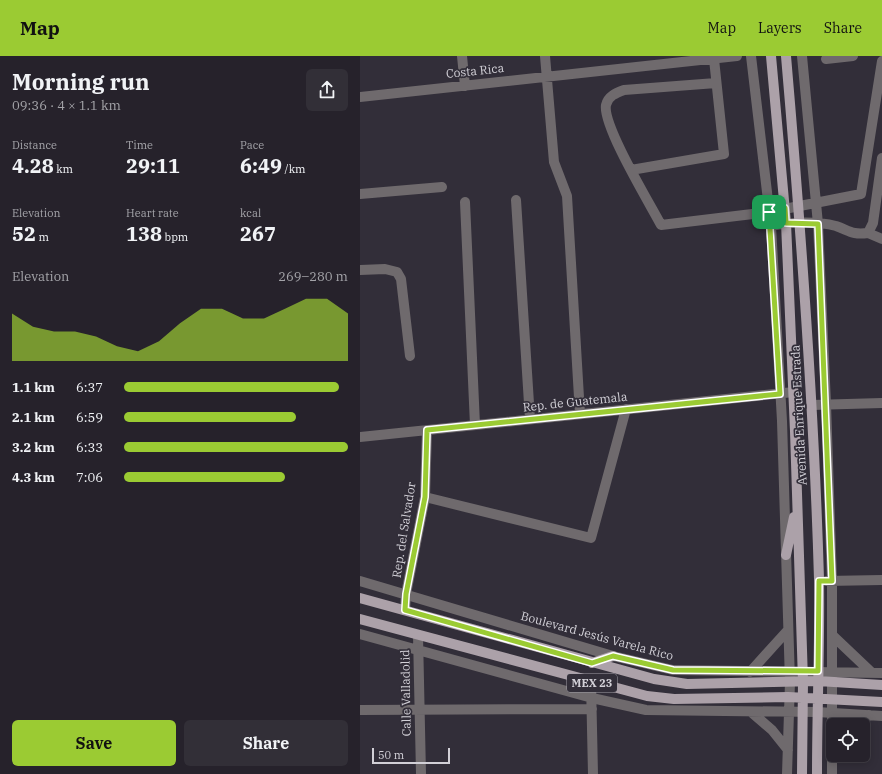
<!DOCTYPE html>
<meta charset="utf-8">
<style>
:root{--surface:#26222b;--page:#322f37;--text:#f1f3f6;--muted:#a4a4a9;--line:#423f47;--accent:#9bcb33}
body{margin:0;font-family:"IBM Plex Serif",serif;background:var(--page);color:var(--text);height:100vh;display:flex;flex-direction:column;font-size:15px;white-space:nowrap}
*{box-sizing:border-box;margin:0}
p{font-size:13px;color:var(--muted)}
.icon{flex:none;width:22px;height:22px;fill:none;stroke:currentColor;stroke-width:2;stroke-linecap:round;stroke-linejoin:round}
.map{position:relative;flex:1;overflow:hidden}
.drawer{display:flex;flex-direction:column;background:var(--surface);width:360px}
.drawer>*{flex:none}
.controls{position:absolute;left:466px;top:662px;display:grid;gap:8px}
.controls a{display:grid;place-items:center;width:44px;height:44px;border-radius:6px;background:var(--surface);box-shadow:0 2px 10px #0003,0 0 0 1px var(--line);font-size:20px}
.scale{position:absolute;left:12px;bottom:10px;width:78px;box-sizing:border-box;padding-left:4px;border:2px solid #d2d0d7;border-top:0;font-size:11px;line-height:14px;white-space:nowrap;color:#d2d0d7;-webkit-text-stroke:3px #322e39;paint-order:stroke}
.pin{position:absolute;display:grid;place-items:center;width:34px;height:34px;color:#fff;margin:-17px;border-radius:8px;box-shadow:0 2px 6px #0006}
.round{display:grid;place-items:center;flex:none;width:42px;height:42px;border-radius:6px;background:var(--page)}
.overview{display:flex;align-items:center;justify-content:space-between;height:68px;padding:0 12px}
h1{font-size:22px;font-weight:700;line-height:30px}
.figures{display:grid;grid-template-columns:repeat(3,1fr);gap:6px;height:68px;padding:4px 12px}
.figures div{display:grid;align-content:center}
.figures b{font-size:20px;font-weight:700}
.figures small{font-size:11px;font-weight:400}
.figures p{font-size:11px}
.chart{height:112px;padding:8px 12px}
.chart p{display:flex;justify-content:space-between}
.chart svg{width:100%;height:72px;margin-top:4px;fill:var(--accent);opacity:.7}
.primary-button{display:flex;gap:8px;margin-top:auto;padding:8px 12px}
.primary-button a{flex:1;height:46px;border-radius:6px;background:var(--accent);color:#111;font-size:16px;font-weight:700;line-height:46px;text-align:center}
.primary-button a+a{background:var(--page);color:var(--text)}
ul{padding:0 12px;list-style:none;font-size:13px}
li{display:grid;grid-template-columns:64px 48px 1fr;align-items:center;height:30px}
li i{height:10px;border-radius:5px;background:var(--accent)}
header{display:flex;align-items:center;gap:24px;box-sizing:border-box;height:56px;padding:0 20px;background:var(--accent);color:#111}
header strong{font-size:19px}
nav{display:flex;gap:22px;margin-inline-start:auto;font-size:14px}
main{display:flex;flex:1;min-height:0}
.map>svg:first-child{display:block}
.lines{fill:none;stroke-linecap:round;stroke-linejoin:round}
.minor{stroke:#6f6a6d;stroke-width:10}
.major{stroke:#aca1a9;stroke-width:10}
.route-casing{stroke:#fff;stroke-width:8}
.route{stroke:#9bcb33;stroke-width:5}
.labels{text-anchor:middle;stroke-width:3.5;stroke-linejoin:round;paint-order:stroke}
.shield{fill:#322e39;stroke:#a29fa8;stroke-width:1}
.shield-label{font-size:11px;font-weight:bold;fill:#d2d0d7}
.street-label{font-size:12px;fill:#d2d0d7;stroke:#322e39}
</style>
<header>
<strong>Map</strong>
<nav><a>Map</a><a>Layers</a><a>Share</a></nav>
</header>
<main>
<section class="drawer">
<div class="overview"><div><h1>Morning run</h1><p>09:36 · 4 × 1.1 km</p></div><a class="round"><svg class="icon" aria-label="share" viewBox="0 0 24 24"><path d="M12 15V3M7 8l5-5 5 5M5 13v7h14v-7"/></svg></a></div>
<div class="figures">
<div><p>Distance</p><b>4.28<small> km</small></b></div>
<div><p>Time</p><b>29:11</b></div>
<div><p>Pace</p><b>6:49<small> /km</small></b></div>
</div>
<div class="figures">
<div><p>Elevation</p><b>52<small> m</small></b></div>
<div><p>Heart rate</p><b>138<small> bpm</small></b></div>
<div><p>kcal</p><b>267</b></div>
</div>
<div class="chart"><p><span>Elevation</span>269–280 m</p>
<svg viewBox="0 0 160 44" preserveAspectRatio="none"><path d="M0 44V15L10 23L20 26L30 26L40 29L50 35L60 38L70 32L80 21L90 12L100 12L110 18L120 18L130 12L140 6L150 6L160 15V44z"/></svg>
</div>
<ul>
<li><b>1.1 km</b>6:37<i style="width:96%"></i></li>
<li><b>2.1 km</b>6:59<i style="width:77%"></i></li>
<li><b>3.2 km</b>6:33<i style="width:100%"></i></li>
<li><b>4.3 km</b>7:06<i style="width:72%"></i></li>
</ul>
<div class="primary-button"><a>Save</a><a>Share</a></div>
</section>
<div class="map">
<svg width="522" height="718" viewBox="0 0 522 718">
<rect width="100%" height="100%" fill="#322e39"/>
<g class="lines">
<path class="minor" d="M102 0 105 30
M185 0 194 106 207 140 220 358
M391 0 411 170 422 365 430 626 427 718
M442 0 458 168 466 348 472 525V718
M466 3 493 0
M356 27 264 34C256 37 248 40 246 49 242 69 290 148 301 169L409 156 501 138 522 5
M0 41 377 0
M271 114 364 98 354 3
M0 138 82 131
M156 144 170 363
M105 146 115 369
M411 170C430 166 456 165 476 170 490 175 492 179 508 177L513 167 522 102
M508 177 522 183
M0 214 25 213 37 216 41 223 50 300
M452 349 522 347
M0 381 434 336
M65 441 231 482 266 353
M0 525 253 600 313 614 522 617
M466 525 522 524
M45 554 46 538 65 441 67 374
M0 578 232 642 286 654 457 656 522 660
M58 579 61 718
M472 579 511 616
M390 616 428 574
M231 627 233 718
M0 654 232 653
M391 656 412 674 428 694
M499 669 509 659"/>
<path class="major" d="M411 0 426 167 435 375 443 625 442 718
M426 0C441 174 454 348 459 523 460 588 457 653 457 718
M426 499 434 461
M0 542 294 623 327 628 458 625 522 629
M0 563 287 640 314 643 428 641 522 646
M232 607 253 600"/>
</g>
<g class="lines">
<defs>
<path id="route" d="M425 152 426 167 458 168 472 525H459L458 615 313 614 253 600 232 607 45 554 46 538 65 441 67 374 420 338 409 156Z"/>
</defs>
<use href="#route" class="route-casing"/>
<use href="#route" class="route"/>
</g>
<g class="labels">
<rect class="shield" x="207" y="618" width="50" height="18" rx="3"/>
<g class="shield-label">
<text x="232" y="631">MEX 23</text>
</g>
<g class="street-label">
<text transform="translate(115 15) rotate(-6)" y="4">Costa Rica</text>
<text transform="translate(215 346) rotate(-6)" y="4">Rep. de Guatemala</text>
<text transform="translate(439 359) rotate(-93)" y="4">Avenida Enrique Estrada</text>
<text transform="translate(44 474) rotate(-81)" y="4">Rep. del Salvador</text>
<text transform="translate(237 580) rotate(15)" y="4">Boulevard Jesús Varela Rico</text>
<text transform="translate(46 637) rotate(-91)" y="4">Calle Valladolid</text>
</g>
</g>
</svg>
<div class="controls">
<a><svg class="icon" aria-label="locate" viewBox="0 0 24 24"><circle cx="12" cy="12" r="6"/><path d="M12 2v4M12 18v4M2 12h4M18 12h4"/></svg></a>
</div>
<div class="scale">50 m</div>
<div class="pin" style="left:409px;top:156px;background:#1e9e55"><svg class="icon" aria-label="arrive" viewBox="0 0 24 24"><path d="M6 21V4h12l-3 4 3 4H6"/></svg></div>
</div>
</main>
